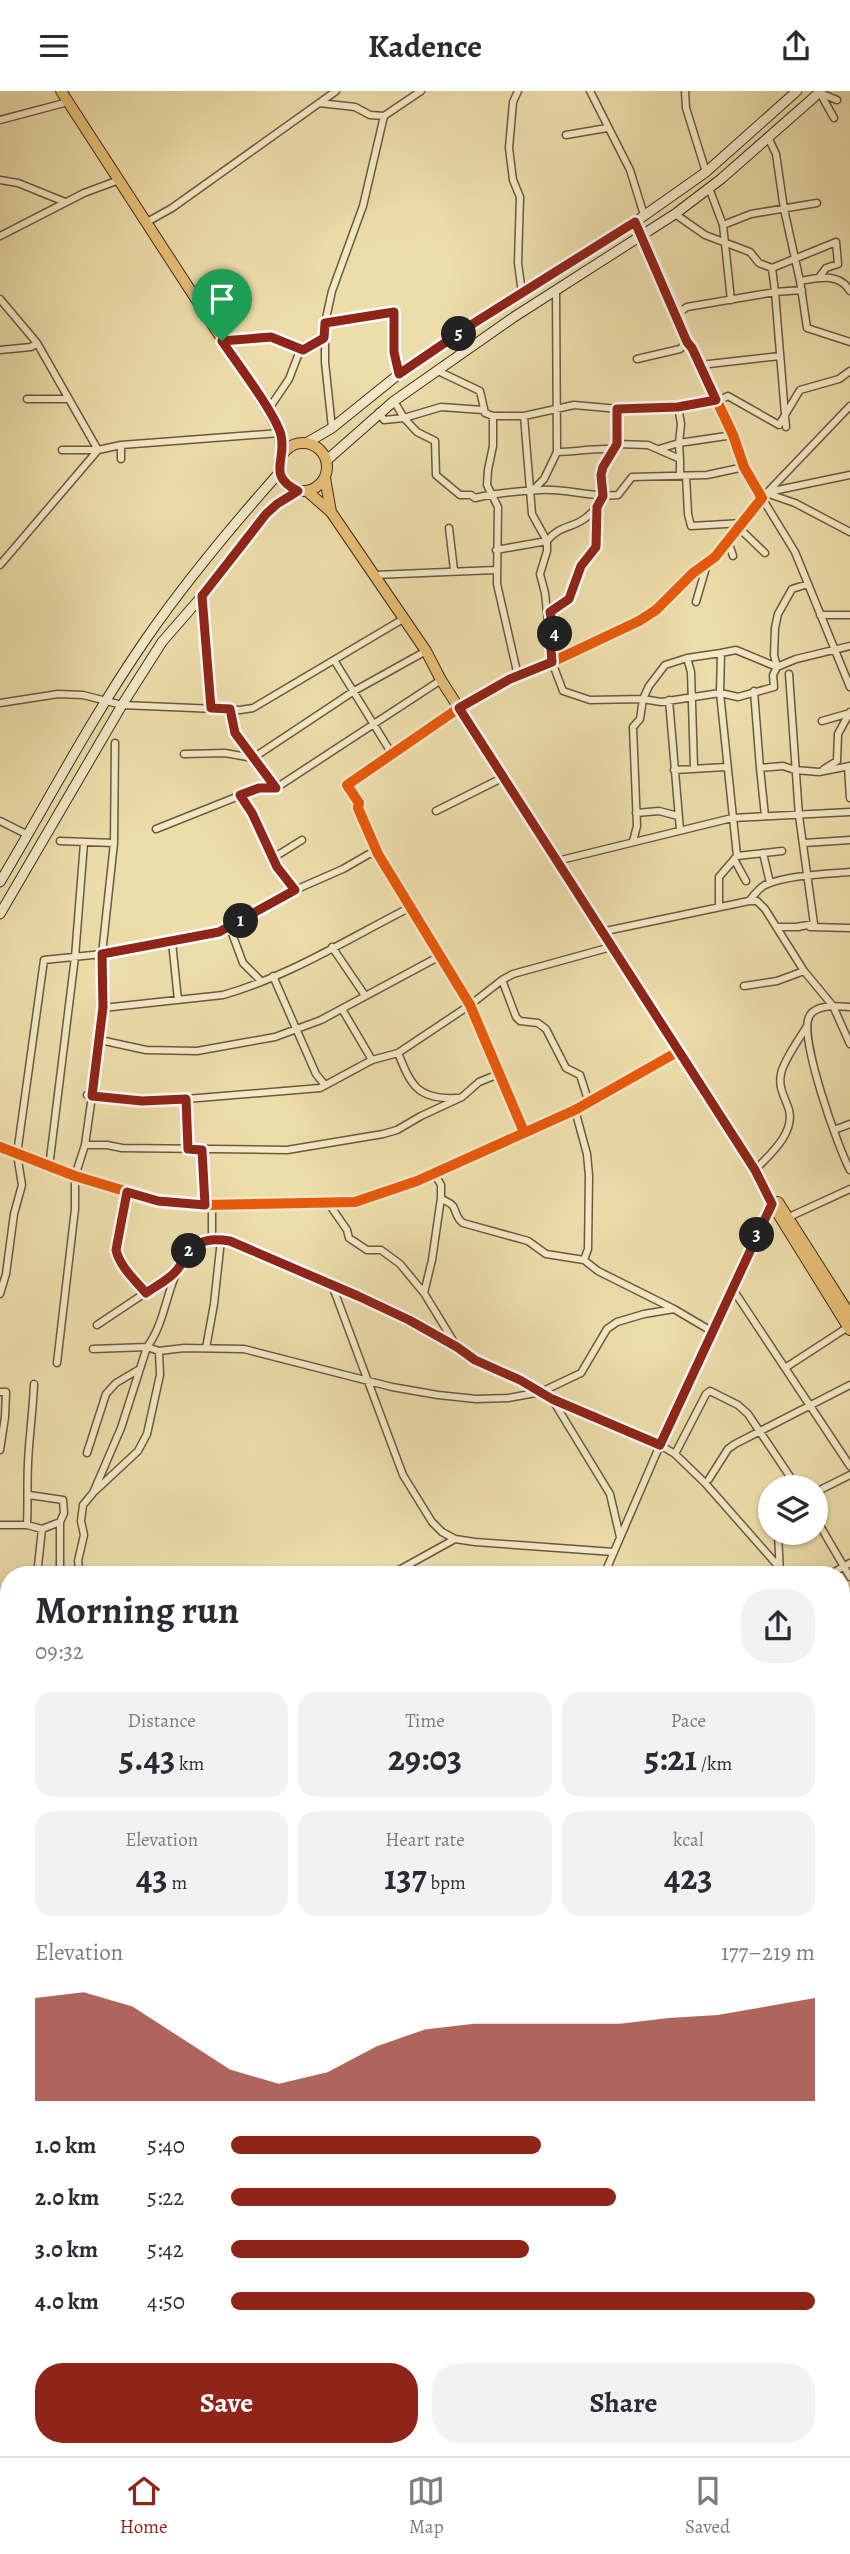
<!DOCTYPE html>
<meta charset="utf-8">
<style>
:root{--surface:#fff;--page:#f2f2f3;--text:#2b2b33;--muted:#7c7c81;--line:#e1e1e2;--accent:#8f2418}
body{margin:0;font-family:Alegreya,serif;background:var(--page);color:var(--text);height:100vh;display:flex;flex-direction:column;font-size:26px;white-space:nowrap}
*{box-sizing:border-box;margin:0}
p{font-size:23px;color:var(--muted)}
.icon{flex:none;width:38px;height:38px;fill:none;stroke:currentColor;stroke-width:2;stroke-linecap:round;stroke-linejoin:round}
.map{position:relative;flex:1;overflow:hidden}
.side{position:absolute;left:0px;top:1475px;width:850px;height:891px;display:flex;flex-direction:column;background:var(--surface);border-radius:28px 28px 0 0;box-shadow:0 2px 5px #0004}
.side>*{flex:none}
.tools{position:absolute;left:758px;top:1384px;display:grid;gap:14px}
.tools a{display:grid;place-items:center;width:70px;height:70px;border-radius:50%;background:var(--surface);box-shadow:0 2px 5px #0004;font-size:35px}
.pin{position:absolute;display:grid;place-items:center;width:60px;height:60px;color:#fff;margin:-72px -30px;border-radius:50% 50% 50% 0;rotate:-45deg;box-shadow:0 0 7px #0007}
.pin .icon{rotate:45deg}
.km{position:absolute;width:35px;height:35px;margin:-18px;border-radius:50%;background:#222;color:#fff;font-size:19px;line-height:35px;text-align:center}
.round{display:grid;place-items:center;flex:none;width:74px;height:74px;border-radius:28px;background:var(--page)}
.headline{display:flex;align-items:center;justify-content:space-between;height:119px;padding:0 35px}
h1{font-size:38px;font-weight:600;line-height:52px}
.stats{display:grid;grid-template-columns:repeat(3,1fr);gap:10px;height:119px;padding:7px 35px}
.stats div{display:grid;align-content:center;border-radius:18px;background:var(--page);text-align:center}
.stats b{font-size:35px;font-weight:600}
.stats small{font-size:19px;font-weight:400}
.stats p{font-size:19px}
.chart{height:196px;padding:14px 35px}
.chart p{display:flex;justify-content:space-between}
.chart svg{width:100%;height:126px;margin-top:7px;fill:var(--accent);opacity:.7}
.action{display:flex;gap:14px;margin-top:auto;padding:14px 35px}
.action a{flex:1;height:80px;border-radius:28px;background:var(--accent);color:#fff;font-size:28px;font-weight:600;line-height:80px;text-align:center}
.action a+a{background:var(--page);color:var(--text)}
ul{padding:0 35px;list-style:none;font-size:23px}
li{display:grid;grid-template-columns:112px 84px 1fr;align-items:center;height:52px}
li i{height:18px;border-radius:9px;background:var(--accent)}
header{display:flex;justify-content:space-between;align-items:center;height:91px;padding:0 35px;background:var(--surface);font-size:32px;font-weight:600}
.menu{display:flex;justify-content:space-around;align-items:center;height:98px;border-top:2px solid var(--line);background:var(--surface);font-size:19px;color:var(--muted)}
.menu a{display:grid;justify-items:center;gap:4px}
.menu .active{color:var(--accent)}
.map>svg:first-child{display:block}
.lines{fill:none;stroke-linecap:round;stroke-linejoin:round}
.street-casing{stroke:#6d583a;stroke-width:9}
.secondary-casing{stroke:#422c15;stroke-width:11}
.primary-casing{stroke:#422c15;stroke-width:12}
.street{stroke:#f3e9c8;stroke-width:6}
.secondary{stroke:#f3e9c8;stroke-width:9}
.primary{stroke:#e6be76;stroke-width:10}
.cycleway-casing{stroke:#f3e9c8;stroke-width:15}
.cycleway{stroke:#e8590c;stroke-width:10}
.route-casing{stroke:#fff;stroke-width:14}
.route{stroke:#8f2418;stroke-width:9}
</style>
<header><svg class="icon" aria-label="menu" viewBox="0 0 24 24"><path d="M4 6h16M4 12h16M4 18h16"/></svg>Kadence<svg class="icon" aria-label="share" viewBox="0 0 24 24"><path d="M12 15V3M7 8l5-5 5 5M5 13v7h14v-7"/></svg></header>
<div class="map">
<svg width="850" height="2365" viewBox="0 0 850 2365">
<rect width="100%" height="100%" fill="#edddab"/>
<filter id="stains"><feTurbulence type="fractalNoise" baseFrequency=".00286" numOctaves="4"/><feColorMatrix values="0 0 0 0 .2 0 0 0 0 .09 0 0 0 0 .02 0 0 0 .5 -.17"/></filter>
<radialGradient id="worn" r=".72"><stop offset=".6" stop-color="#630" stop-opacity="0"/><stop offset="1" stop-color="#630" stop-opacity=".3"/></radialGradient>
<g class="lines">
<defs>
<path id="street" d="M518 0 513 11 509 57 513 89 520 106 518 172 522 202
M590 0 630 79 644 124
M685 0 686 17 706 81
M319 12 355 16 370 24 384 25 421 0
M834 27 820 2 837 9
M0 29 68 11
M566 44 607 37
M768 46 776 63 784 118 800 190 807 237 850 251
M0 89 18 92 65 111
M709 97 723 134 731 209
M675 123 705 144 750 161 759 172 772 177 836 151 838 173 826 177 820 185
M147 131 172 117 336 0
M723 134 751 123 817 112
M0 145 84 102 119 89
M772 177 775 201 802 199
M800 190C818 187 839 181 850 200
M556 200 557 361
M0 208 37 252 98 359
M677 223 687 216 775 201 786 336
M325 232 394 221V261L399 283
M222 250 271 246 303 259 299 262 289 288 268 319
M0 259 31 256 37 252
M303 259 324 247
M637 268 680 258 687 251
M700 274 780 265
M438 280 480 300 485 322 493 325H524L574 314 630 319 678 315
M27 308H68
M394 310 404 327 417 341 435 350 436 384 460 404H471L475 407C496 402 520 400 541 399 566 397 590 407 618 404L632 386 707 384 744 376
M716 311 728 305 779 334 800 299 839 288 850 280
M850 315 762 407 795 461 850 596
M379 321 384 329 404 327 441 316 483 319
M493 325V355L488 379 487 394 498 416 497 493 518 585
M524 325 532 423 547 450V460L540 483 545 502 552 571 563 600 590 609 643 608 661 611 720 602 738 606 774 596 773 584 777 576 774 564 775 537 778 523 792 498 808 493
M332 337 325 271V232L332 200 363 115 384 25
M659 358 679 352 681 333 678 315 716 309
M62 359H98L121 354 280 342
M121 368V354
M680 368 679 352 733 344
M686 385 688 423 691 435 743 432
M533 399 544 388 557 361C576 361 592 357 610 358L617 353 648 354 680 368V384
M768 401 850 384
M766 402 795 412 850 441
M449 437 454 479
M739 437 765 462
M728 450 733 465
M496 459 547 450C560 433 574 438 588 425 609 407 597 401 602 381 604 371 612 365 615 357 620 346 617 330 616 318
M0 474 98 359
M374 484 496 479
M202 505 211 616
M696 511 707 473
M820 524H850
M551 559 556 550 550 521 569 508 581 475 596 456 597 416
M721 562 736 559 777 576 796 568 850 555
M687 567 691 581 694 676
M334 569 392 663
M789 583 799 725 814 833 796 836
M754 600 760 677 783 675 795 679 819 681 850 675
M669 609 680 739
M0 612 58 603 83 604 122 614 240 619 253 617 403 528
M230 618 235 642 276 697
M822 630 850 622
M184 663 225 662 253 667 354 600 426 560
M848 676 850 707
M760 677 765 725
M824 678 837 670 838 643 850 621
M674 679 726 676
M240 704 252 722 277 776 295 799
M436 720 504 686
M636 722 659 720 678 725
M0 730 28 744
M156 738 259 697H276L441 589
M60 750 114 752
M633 750 637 735 633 636 640 628 643 608 649 595 665 574 687 567 721 562 720 602 737 765 719 786V816
M804 752 850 749
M763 762 770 792
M737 765 782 760
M273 767 302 749
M557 770 732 727 850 721
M735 770 746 790
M749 810C754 804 759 797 765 794 788 784 825 783 850 781
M777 836H799
M810 836 850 837
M230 837 243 872 261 890
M601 841 749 810H757L765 818 804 880 833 915 850 916
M172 851 178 909
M332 856 364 903 363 906
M273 885 316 983 325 994
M502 889 516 926 520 930 538 932 546 938 566 977 580 984 589 1012
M744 895 777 890 804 880
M103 917 223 904C288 886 351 846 411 816
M342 918 372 969
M100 949 146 959 197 960 275 946 321 929 440 865
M850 953 833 915C824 916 813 917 809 926 799 947 838 1057 850 1079
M398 962C411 994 417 1009 457 1007
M87 1004 142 1010 186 1008 320 997 372 969 398 962 470 914 502 889 513 883 611 856
M186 1008 188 1058
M575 1019 587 1063 589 1085 588 1158 584 1169 598 1180 674 1218 713 1241
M834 1039 850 1033
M524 1041 470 914 378 763 358 717 359 712 347 694 459 617 510 588 552 571 639 530 656 519 693 482 715 466 762 407 744 376 733 344 692 257 687 251 677 223 635 131
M85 1054H107L122 1057 287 1059 383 1043 397 1039 421 1025 462 1006 479 991 501 982
M0 1056 75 1085 158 1110 205 1114 355 1111 417 1090 575 1019 679 960
M202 1059 205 1114
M49 1076 75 866 84 752
M755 1079C769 1064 795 1043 789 1019 785 1006 778 997 781 983 783 970 800 947 807 935
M127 1101 116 1159C120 1176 135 1189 146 1202
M441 1107C445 1111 449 1110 453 1115 457 1122 456 1127 463 1132L528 1150 546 1163 584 1169
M329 1113 347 1139 349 1147 367 1159H381L400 1173 424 1202 457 1256 475 1269 520 1289 552 1308 660 1354 675 1363 705 1392 786 1484
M212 1114V1147L230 1150 358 1205 457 1256
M789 1126 850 1098
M332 1194 403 1384 432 1431 442 1441 455 1448 475 1451 614 1461
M732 1197 850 1375
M424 1202 432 1169 441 1107V1094L434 1082
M0 1203 6 1183 14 1123 22 1094 17 1063 44 869 102 863 219 841 295 799 343 778 369 763H378
M97 1234 175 1182
M206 1257 214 1213 221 1149
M93 1258 147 1256 159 1260 184 1257 244 1258 392 1296 438 1304 476 1308 508 1307 541 1301 581 1282 607 1238 617 1231 644 1223 674 1218
M57 1272 75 1118V1085L85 1054 100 949 103 917 102 863 114 752 115 652
M785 1277 848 1236
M0 1301H6L5 1326 0 1359
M552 1308 610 1403 620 1446
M87 1362 106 1303 116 1292 138 1279
M675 1363 706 1303 710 1300 738 1314 748 1323 797 1396
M709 1388 728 1358 735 1353 850 1294
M95 1400 138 1360 147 1343 160 1284 159 1260
M816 1401 850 1384
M29 1404 63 1409 64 1422 60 1431V1484
M816 1428 850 1486
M0 1434H27L42 1438 60 1431
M27 1434C28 1413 27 1393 28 1372 29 1346 33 1320 34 1293
M778 1442 780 1484
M37 1484 42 1438
M80 1484 78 1470 84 1444 81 1430 83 1414 93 1402 121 1337 147 1256C174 1220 163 1166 212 1147
M390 1484 455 1448
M604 1484 660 1354 772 1113
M829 1484 850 1472
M842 1529 850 1524
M842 1585 846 1597 842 1627
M842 1642 850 1638
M842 1694 850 1695
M842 1742 850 1743
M842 1825 850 1826
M2 1843H9
M0 1905 9 1904
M0 1948H9
M842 1962 850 1882
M842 2015 850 2010
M842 2049 850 2047
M0 2061H9
M842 2109 850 2110
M842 2197C849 2222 850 2255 842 2279
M0 2229 9 2232
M0 2274 5 2305
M842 2282 846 2288 850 2342
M157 2357 158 2365
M315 2357 316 2365
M341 2357 342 2365
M400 2357V2365
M422 2357V2365
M495 2357 515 2365
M638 2357 662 2365
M821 2357 822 2365
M181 2362C216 2358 250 2362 285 2357
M8 2365 25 2357
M57 2365 56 2359 59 2357
M442 2365 443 2357
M572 2365 633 2357"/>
<path id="secondary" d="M308 351 332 337 399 283 474 232 635 131 706 81 797 0
M327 369 394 310 514 226 675 123 721 88 821 0
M0 791C48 710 92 626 146 548 186 490 232 435 279 382
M0 823 122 614 162 551 202 505 266 423 277 413 298 400
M842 1566 850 1562
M842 2184H850
M0 2186 9 2190
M110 2357 114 2365
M757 2357 758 2365"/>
<path id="primary" d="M61 0 268 319 280 342 282 362
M279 376a24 24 0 1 1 48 0a24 24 0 1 1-48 0Z
M325 387 331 421
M307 400 331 421 426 560 441 589 755 1079 772 1113 850 1239
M778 1111 850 1224"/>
</defs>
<use href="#street" class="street-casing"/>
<use href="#secondary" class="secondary-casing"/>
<use href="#primary" class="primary-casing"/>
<use href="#street" class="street"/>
<use href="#secondary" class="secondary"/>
<use href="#primary" class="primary"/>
<defs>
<path id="cycleway" d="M524 1041 470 914 378 763 358 717 359 712 347 694 459 617 510 588 552 571 639 530 656 519 693 482 715 466 762 407 744 376 733 344 692 257 687 251 677 223 635 131
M0 1056 75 1085 158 1110 205 1114 355 1111 417 1090 575 1019 679 960"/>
</defs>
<use href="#cycleway" class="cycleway-casing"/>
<use href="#cycleway" class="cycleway"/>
</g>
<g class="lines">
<defs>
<path id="route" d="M635 131 687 251 692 257 716 309 678 316 617 318V353L603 376 601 384 603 405 597 416 596 456 581 475 569 508 550 521 556 550 551 559 552 571 510 588 459 617 755 1079 772 1113 660 1354 552 1308 520 1289 475 1269 457 1256 409 1229 358 1205 230 1150C197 1145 195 1155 177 1179 170 1188 156 1195 146 1202 135 1189 120 1176 116 1159L127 1101 158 1110 205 1114 202 1059 188 1058 186 1008 142 1010 92 1005 103 916 102 863 219 841 295 799 277 776 252 722 240 704 259 697H276L235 642 230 618 211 617 202 505 266 423 277 413 298 400C266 384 287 370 281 344 275 322 236 271 222 250L271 246 303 259 324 247 325 232 394 221V261L399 283 474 232Z"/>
</defs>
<use href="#route" class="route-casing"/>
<use href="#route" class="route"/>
</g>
<rect width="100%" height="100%" filter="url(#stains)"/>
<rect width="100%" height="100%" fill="url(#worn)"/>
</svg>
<div class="tools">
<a><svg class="icon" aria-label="layers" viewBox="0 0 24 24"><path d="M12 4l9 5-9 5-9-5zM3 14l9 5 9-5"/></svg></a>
</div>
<div class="pin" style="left:222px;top:250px;background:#1e9e55"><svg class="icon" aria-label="arrive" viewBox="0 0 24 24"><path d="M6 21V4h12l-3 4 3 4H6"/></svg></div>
<b class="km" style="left:241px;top:830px">1</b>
<b class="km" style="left:189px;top:1160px">2</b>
<b class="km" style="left:757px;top:1144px">3</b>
<b class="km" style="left:555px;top:543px">4</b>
<b class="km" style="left:459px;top:243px">5</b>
<section class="side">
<div class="headline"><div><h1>Morning run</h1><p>09:32</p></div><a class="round"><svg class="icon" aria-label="share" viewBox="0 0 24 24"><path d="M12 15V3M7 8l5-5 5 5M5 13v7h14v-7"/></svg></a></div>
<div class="stats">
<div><p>Distance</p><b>5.43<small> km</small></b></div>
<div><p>Time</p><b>29:03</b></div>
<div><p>Pace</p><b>5:21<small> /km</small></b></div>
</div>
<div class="stats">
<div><p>Elevation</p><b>43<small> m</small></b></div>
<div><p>Heart rate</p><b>137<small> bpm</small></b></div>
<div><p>kcal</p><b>423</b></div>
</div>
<div class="chart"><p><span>Elevation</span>177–219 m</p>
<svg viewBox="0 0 160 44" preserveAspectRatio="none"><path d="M0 44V8L10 6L20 11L30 22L40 33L50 38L60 34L70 25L80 19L90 17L100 17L110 17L120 17L130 15L140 14L150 11L160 8V44z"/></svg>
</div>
<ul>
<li><b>1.0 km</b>5:40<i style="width:53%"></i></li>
<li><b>2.0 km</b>5:22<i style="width:66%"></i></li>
<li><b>3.0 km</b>5:42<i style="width:51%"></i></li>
<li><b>4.0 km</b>4:50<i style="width:100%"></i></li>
</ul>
<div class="action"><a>Save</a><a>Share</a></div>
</section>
</div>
<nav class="menu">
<a class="active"><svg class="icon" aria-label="home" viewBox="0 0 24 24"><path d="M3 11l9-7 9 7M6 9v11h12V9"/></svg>Home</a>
<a><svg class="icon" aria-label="map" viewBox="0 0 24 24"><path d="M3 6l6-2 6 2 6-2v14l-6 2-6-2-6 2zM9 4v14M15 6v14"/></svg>Map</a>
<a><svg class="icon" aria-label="saved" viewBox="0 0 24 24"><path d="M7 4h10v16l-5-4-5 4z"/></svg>Saved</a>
</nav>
